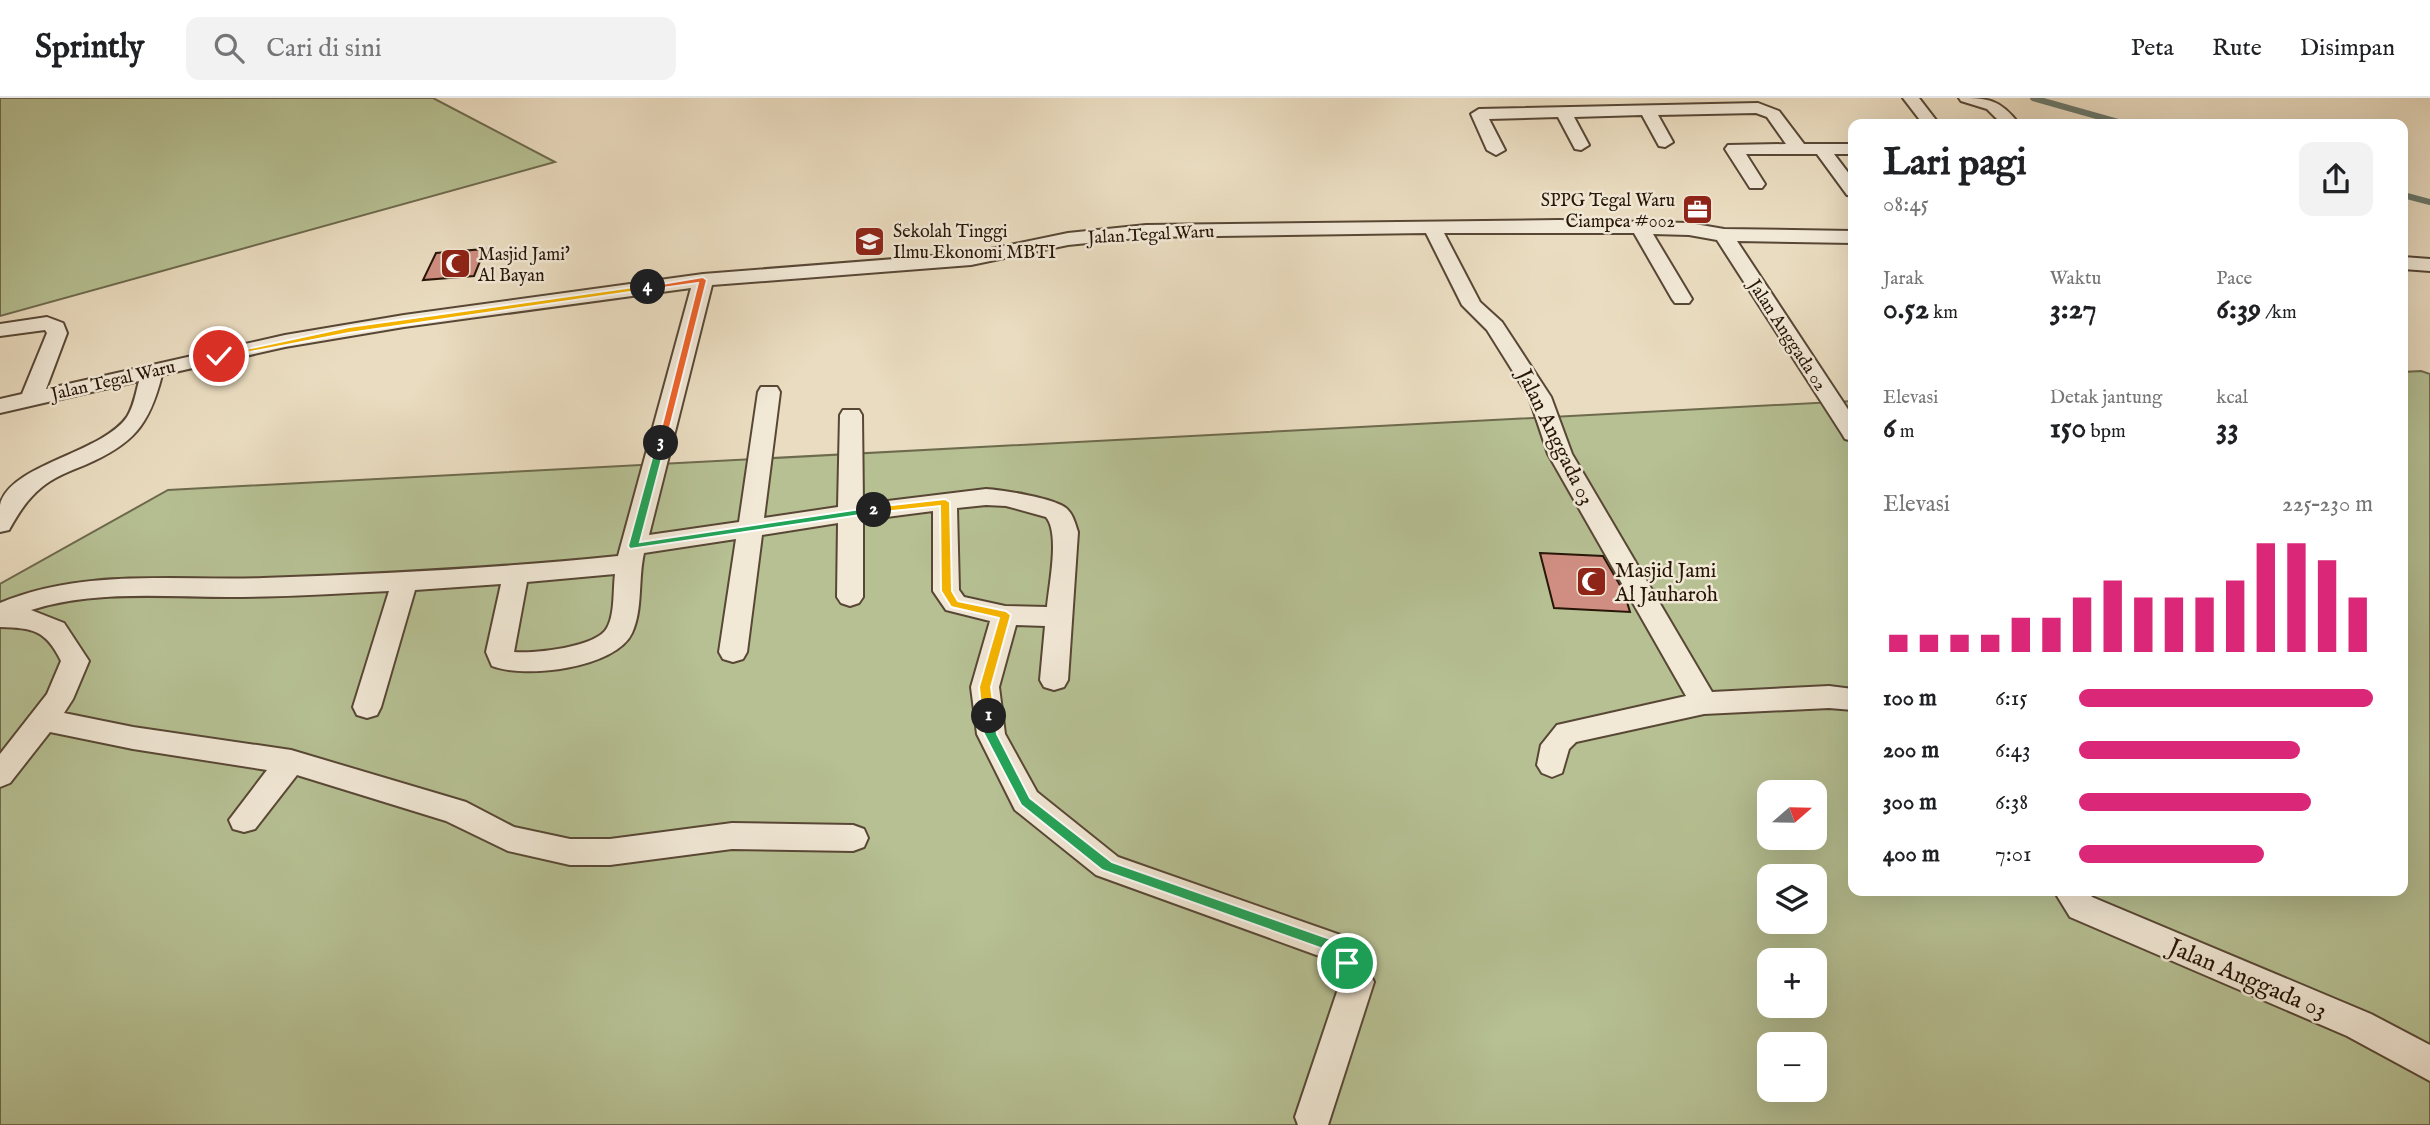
<!DOCTYPE html>
<html lang="id">
<meta charset="utf-8">
<style>
:root{--surface:#fff;--page:#f2f2f2;--text:#202124;--muted:#757577;--line:#e0e0e0;--accent:#db2777}
body{margin:0;font-family:"IM FELL English",serif;background:var(--page);color:var(--text);height:100vh;display:flex;flex-direction:column;font-size:26px;white-space:nowrap}
*{box-sizing:border-box;margin:0}
p{font-size:23px;color:var(--muted)}
.icon{flex:none;width:38px;height:38px;fill:none;stroke:currentColor;stroke-width:2;stroke-linecap:round;stroke-linejoin:round}
.map{position:relative;flex:1;overflow:hidden}
.panel{position:absolute;left:1848px;top:21px;width:560px;height:777px;display:flex;flex-direction:column;background:var(--surface);border-radius:14px;box-shadow:0 7px 28px #0002}
.panel>*{flex:none}
.needle{width:46px;rotate:70deg}
.buttons{position:absolute;left:1757px;top:682px;display:grid;gap:14px}
.buttons a{display:grid;place-items:center;width:70px;height:70px;border-radius:14px;background:var(--surface);box-shadow:0 7px 28px #0002;font-size:35px}
.pin{position:absolute;display:grid;place-items:center;width:60px;height:60px;color:#fff;margin:-30px;border:4px solid #fff;border-radius:50%;box-shadow:0 2px 7px #0007}
.km{position:absolute;width:35px;height:35px;margin:-18px;border-radius:50%;background:#222;color:#fff;font-size:19px;line-height:35px;text-align:center}
.round{display:grid;place-items:center;flex:none;width:74px;height:74px;border-radius:14px;background:var(--page)}
.overview{display:flex;align-items:center;justify-content:space-between;height:119px;padding:0 35px}
h1{font-size:38px;font-weight:700;line-height:52px}
.metrics{display:grid;grid-template-columns:repeat(3,1fr);gap:10px;height:119px;padding:7px 35px}
.metrics div{display:grid;align-content:center}
.metrics b{font-size:30px;font-weight:700}
.metrics small{font-size:19px;font-weight:400}
.metrics p{font-size:19px}
.chart{height:196px;padding:14px 35px}
.chart p{display:flex;justify-content:space-between}
.chart svg{width:100%;height:126px;margin-top:7px;stroke:var(--accent);stroke-width:6}
ul{padding:0 35px;list-style:none;font-size:23px}
li{display:grid;grid-template-columns:112px 84px 1fr;align-items:center;height:52px}
li i{height:18px;border-radius:9px;background:var(--accent)}
header{display:flex;align-items:center;gap:42px;box-sizing:border-box;height:98px;padding:0 35px;background:var(--surface);border-bottom:2px solid var(--line)}
header strong{font-size:33px}
nav{display:flex;gap:38px;margin-inline-start:auto;font-size:24px}
.search{width:490px;height:63px;background:var(--page);display:flex;align-items:center;gap:18px;box-sizing:border-box;padding:0 24px;border-radius:14px;color:var(--muted);font-size:26px}
.map>svg:first-child{display:block}
.green{fill:#b6c093;stroke:#6e6a4d;stroke-width:2;fill-rule:evenodd}
.lines{fill:none;stroke-linecap:round;stroke-linejoin:round}
.stream{stroke:#6b796c;stroke-width:6}
.building{fill:#cf8e81;stroke:#271507;stroke-width:2}
.minor-casing{stroke:#584735;stroke-width:4}
.minor{fill:#f1e8d6;fill-rule:evenodd}
.split-1{fill:#22a559;stroke:#fff;stroke-width:2}
.split-2{fill:#f5b400;stroke:#fff;stroke-width:2}
.split-3{fill:#22a559;stroke:#fff;stroke-width:2}
.split-4{fill:#f0652b;stroke:#fff;stroke-width:2}
.split-5{fill:#f5b400;stroke:#fff;stroke-width:2}
.labels{text-anchor:middle;stroke-width:5;stroke-linejoin:round;paint-order:stroke}
.far-poi-label{font-size:18px;fill:#271507;stroke:#f1e8d6;text-anchor:start}
.far-street-label{font-size:18px;fill:#271507;stroke:#f1e8d6}
.street-label{font-size:21px;fill:#271507;stroke:#f1e8d6}
.poi-label{font-size:21px;fill:#271507;stroke:#f1e8d6;text-anchor:start}
.near-street-label{font-size:24px;fill:#271507;stroke:#f1e8d6}
</style>
<header>
<strong>Sprintly</strong>
<div class="search"><svg class="icon" aria-label="search" viewBox="0 0 24 24"><circle cx="10" cy="10" r="6"/><path d="M15 15l6 6"/></svg>Cari di sini</div>
<nav><a>Peta</a><a>Rute</a><a>Disimpan</a></nav>
</header>
<div class="map">
<svg width="2430" height="1027" viewBox="0 0 2430 1027">
<rect width="100%" height="100%" fill="#eadcc0"/>
<filter id="stains"><feTurbulence type="fractalNoise" baseFrequency=".00286" numOctaves="4"/><feColorMatrix values="0 0 0 0 .2 0 0 0 0 .09 0 0 0 0 .02 0 0 0 .5 -.17"/></filter>
<radialGradient id="worn" r=".72"><stop offset=".6" stop-color="#630" stop-opacity="0"/><stop offset="1" stop-color="#630" stop-opacity=".3"/></radialGradient>
<path class="green" d="M0 0H433L555 64 0 218Z
M2421 273 2430 276V1027H0V486L168 392 1853 303V793H2403V274ZM1769 695H1815V740H1769ZM1769 779H1815V824H1769ZM1769 863H1815V908H1769ZM1769 947H1815V992H1769Z"/>
<g class="lines">
<path class="stream" d="M2033 0 2125 26
M2403 97 2430 104"/>
</g>
<path class="building" d="M485 151 474 178 423 182 436 155Z
M1540 455 1603 458 1624 494 1630 514 1554 510Z"/>
<g class="lines">
<defs>
<path id="minor" d="M1903 0H1919L1939 26H1923Z
M1959 0C1988 0 2000 1 2019 26H2002L1987 11 1961 3Z
M1758 5 1779 13 1804 46H1853V56H1834L1853 81V98L1847 97 1817 56H1746L1765 86 1762 90H1750L1725 51 1728 47 1786 46 1767 19 1756 15 1658 17 1673 44 1665 49 1659 48 1642 17 1574 19 1589 47 1581 52 1575 51 1558 19 1489 21 1505 52 1496 57 1487 52 1471 16 1479 11Z
M1559 122 1689 125 1724 131 1853 133V145L1737 143 1853 319V343L1845 341 1842 336 1717 142 1689 137 1653 136 1692 201 1689 205H1675L1672 201 1634 135H1444L1480 204 1502 224 1551 299 1572 356 1712 594 1829 588 1853 591V612L1829 610 1704 616 1576 644 1569 651 1562 675 1552 679 1542 675 1537 667 1541 647 1557 627 1686 598 1548 356 1529 299 1487 232 1462 207 1426 135 1146 139 1068 147 971 167 712 187 649 437 739 424 758 294 761 289H777L780 294 764 420 838 409 840 317 843 312H859L862 317 863 406 986 391C1003 392 1054 400 1066 410 1073 416 1075 425 1078 434L1068 582 1064 589 1054 592 1044 589 1040 582 1045 528 1016 527 999 589 1005 636 1037 694 1118 759 1346 839 1359 854 1374 884 1328 1027H1298L1295 1019 1340 885 1322 859 1096 777 1015 712 977 636 971 589 990 523 946 512 933 493V413L863 422V499L859 505 850 508 841 505 837 499 838 425 762 437 747 554 743 561 733 564 723 561 719 554 736 441 644 455C638 481 643 511 632 535 616 570 525 581 492 568L486 554 501 486 415 492 381 609 377 617 367 620 357 617 353 609 389 493C335 496 281 499 228 499 163 499 94 492 31 512L64 525 89 563 73 601 64 615 133 629 291 652 466 704 514 729 570 741H610L732 725 853 727 864 731 868 740 864 749 853 753 732 751 610 767H570L508 753 446 723 297 677 255 731 244 734 233 731 229 722 267 672 133 651 50 634 10 685 0 689V656L47 596 61 563C46 532 33 530 0 529V505C84 470 175 483 263 480 382 476 500 470 618 458L691 190 404 229 285 249 162 277C149 328 133 346 85 367 70 373 54 379 42 389 27 401 18 416 9 432L0 434C0 426 0 415 0 407 10 366 101 356 127 319 134 308 136 294 139 283L0 315V301L22 296 47 235 45 232 0 238V226L47 219 63 225 67 235 46 291 285 237 404 217 703 176 971 155 1068 135 1146 127ZM986 407 1006 408 1046 419C1060 435 1049 487 1047 509L1005 508 964 499 959 492 957 410ZM615 476C613 492 615 516 607 530 597 549 534 556 514 554L527 484Z
M2403 159 2430 161V173L2403 171Z
M2054 793H2088L2092 799 2371 916 2430 947V983L2347 938 2070 819Z"/>
</defs>
<use href="#minor" class="minor-casing"/>
<use href="#minor" class="minor"/>
</g>
<path class="split-1" d="M989 613 995 618 997 636 1030 700 1112 764 1339 844 1354 865 1352 870H1342L1329 853 1102 772 1021 707 984 636 982 618Z"/>
<path class="split-2" d="M945 401 950 404 952 493 958 503 1006 513 1011 517 991 589 995 618 989 622 982 618 979 589 999 520 951 509 941 493 940 408 874 415 869 412 874 409Z"/>
<path class="split-3" d="M661 342 666 345 640 444 874 409 879 412 874 415 630 451 628 448 656 345Z"/>
<path class="split-4" d="M703 179 707 182 666 345 657 347 698 185 648 192 644 189Z"/>
<path class="split-5" d="M648 187 651 191 349 235 219 260 214 258 349 229Z"/>
<defs>
<symbol id="office-square" viewBox="-11 -11 22 22"><rect x="-9" y="-9" width="18" height="18" rx="4" fill="#8f2418" stroke="#f1e8d6"/><path d="M-6-3h4V-5.5h4V-3h4V5H-6ZM-1-4.5V-3h2v-1.5ZM-6 0V1H6V0Z" fill="#fff"/></symbol>
<symbol id="university-square" viewBox="-11 -11 22 22"><rect x="-9" y="-9" width="18" height="18" rx="4" fill="#8f2418" stroke="#f1e8d6"/><path d="M0-5L7-2L0 1L-7-2ZM-4 1L0 2.5L4 1V4Q0 6-4 4Z" fill="#fff"/></symbol>
<symbol id="mosque-square" viewBox="-11 -11 22 22"><rect x="-9" y="-9" width="18" height="18" rx="4" fill="#8f2418" stroke="#f1e8d6"/><path d="M3.5-4.9A6 6 0 1 0 3.5 4.9A5 5 0 1 1 3.5-4.9Z" fill="#fff"/></symbol>
</defs>
<g fill-rule="evenodd">
<use href="#office-square" x="1680" y="94" width="35" height="35"/>
<use href="#university-square" x="852" y="126" width="35" height="35"/>
<use href="#mosque-square" x="438" y="148" width="35" height="35"/>
<use href="#mosque-square" x="1574" y="466" width="35" height="35"/>
</g>
<g class="labels">
<g class="far-poi-label">
<text x="1675" y="108" text-anchor="end">SPPG Tegal Waru<tspan x="1675" dy="21">Ciampea #002</tspan></text>
<text x="893" y="139">Sekolah Tinggi<tspan x="893" dy="21">Ilmu Ekonomi MBTI</tspan></text>
<text x="478" y="162">Masjid Jami'<tspan x="478" dy="21">Al Bayan</tspan></text>
</g>
<g class="far-street-label">
<text transform="translate(1151 136) rotate(-3)" y="6">Jalan Tegal Waru</text>
<text transform="translate(1788 237) rotate(57)" y="6">Jalan Anggada 02</text>
<text transform="translate(113 282) rotate(-13)" y="6">Jalan Tegal Waru</text>
</g>
<g class="street-label">
<text transform="translate(1556 339) rotate(64)" y="7">Jalan Anggada 03</text>
</g>
<g class="poi-label">
<text x="1615" y="479">Masjid Jami<tspan x="1615" dy="24">Al Jauharoh</tspan></text>
</g>
<g class="near-street-label">
<text transform="translate(2248 880) rotate(23)" y="8">Jalan Anggada 03</text>
</g>
</g>
<rect width="100%" height="100%" filter="url(#stains)"/>
<rect width="100%" height="100%" fill="url(#worn)"/>
</svg>
<div class="buttons">
<a><svg class="needle" viewBox="-14 -14 28 28"><path d="M0-13l5 13h-10z" fill="#e53935"/><path d="M0 13l5-13h-10z" fill="#757577"/></svg></a>
<a><svg class="icon" aria-label="layers" viewBox="0 0 24 24"><path d="M12 4l9 5-9 5-9-5zM3 14l9 5 9-5"/></svg></a>
<a>+</a>
<a>−</a>
</div>
<div class="pin" style="left:1347px;top:865px;background:#1e9e55"><svg class="icon" aria-label="arrive" viewBox="0 0 24 24"><path d="M6 21V4h12l-3 4 3 4H6"/></svg></div>
<div class="pin" style="left:219px;top:258px;background:#d93025"><svg class="icon" aria-label="check" viewBox="0 0 24 24"><path d="M5 12l5 5 9-10"/></svg></div>
<b class="km" style="left:989px;top:618px">1</b>
<b class="km" style="left:874px;top:412px">2</b>
<b class="km" style="left:661px;top:345px">3</b>
<b class="km" style="left:648px;top:189px">4</b>
<section class="panel">
<div class="overview"><div><h1>Lari pagi</h1><p>08:45</p></div><a class="round"><svg class="icon" aria-label="share" viewBox="0 0 24 24"><path d="M12 15V3M7 8l5-5 5 5M5 13v7h14v-7"/></svg></a></div>
<div class="metrics">
<div><p>Jarak</p><b>0.52<small> km</small></b></div>
<div><p>Waktu</p><b>3:27</b></div>
<div><p>Pace</p><b>6:39<small> /km</small></b></div>
</div>
<div class="metrics">
<div><p>Elevasi</p><b>6<small> m</small></b></div>
<div><p>Detak jantung</p><b>150<small> bpm</small></b></div>
<div><p>kcal</p><b>33</b></div>
</div>
<div class="chart"><p><span>Elevasi</span>225–230 m</p>
<svg viewBox="0 0 160 44" preserveAspectRatio="none"><path d="M5 44V38M15 44V38M25 44V38M35 44V38M45 44V32M55 44V32M65 44V25M75 44V19M85 44V25M95 44V25M105 44V25M115 44V19M125 44V6M135 44V6M145 44V12M155 44V25"/></svg>
</div>
<ul>
<li><b>100 m</b>6:15<i style="width:100%"></i></li>
<li><b>200 m</b>6:43<i style="width:75%"></i></li>
<li><b>300 m</b>6:38<i style="width:79%"></i></li>
<li><b>400 m</b>7:01<i style="width:63%"></i></li>
</ul>
</section>
</div>
